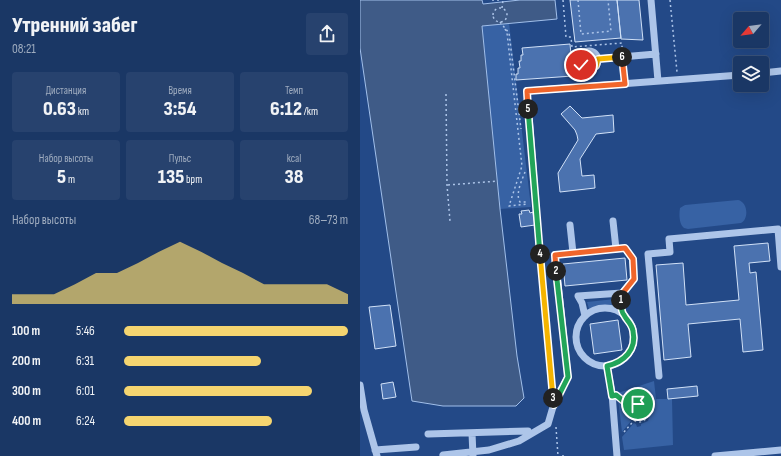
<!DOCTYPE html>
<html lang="ru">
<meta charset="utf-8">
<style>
:root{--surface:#1a3765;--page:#27426e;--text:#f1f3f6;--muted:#9facbf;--line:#385179;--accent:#f5d570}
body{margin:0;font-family:"Sofia Sans Condensed",sans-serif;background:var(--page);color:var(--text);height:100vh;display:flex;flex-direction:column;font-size:15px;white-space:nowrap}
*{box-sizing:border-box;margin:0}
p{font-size:13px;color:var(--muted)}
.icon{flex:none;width:22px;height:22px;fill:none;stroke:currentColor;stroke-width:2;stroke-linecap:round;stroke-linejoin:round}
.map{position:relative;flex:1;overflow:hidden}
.drawer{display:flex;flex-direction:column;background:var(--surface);width:360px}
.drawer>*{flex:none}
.needle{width:26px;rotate:242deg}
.tools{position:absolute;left:373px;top:12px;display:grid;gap:8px}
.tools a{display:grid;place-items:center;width:36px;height:36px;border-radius:4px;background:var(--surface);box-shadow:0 4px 16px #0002,0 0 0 1px var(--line);font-size:20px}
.pin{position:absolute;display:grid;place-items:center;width:34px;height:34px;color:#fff;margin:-17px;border:2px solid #fff;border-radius:50%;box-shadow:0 1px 4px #0007}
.km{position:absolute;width:20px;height:20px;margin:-10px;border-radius:50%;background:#222;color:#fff;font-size:11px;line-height:20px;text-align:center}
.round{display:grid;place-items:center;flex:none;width:42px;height:42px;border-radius:4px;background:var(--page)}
.head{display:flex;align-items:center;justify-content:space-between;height:68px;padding:0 12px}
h1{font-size:22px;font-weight:800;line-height:30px}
.stats{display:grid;grid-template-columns:repeat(3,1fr);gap:6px;height:68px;padding:4px 12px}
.stats div{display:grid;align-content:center;border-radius:4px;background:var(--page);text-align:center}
.stats b{font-size:20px;font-weight:800}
.stats small{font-size:11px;font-weight:400}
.stats p{font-size:11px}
.chart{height:112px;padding:8px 12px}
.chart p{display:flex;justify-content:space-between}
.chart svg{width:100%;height:72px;margin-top:4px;fill:var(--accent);opacity:.7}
ul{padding:0 12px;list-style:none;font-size:13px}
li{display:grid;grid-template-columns:64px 48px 1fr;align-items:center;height:30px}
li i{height:10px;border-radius:5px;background:var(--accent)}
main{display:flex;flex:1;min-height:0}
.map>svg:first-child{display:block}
.green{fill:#3762a4}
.water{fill:#3f5b87;stroke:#a1bfea}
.building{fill:#4b72af;stroke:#d1e1f7}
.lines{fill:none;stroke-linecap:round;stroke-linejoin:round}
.path{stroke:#adc5e9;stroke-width:1.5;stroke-dasharray:2 3;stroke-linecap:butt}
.minor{stroke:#adc5e9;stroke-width:7}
.split-1-casing{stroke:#fff;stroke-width:8}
.split-2-casing{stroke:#fff;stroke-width:8}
.split-3-casing{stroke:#fff;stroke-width:8}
.split-4-casing{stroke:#fff;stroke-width:8}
.split-5-casing{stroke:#fff;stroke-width:8}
.split-6-casing{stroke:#fff;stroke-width:8}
.split-7-casing{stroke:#fff;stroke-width:8}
.split-1{stroke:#22a559;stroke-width:5}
.split-2{stroke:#f0652b;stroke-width:5}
.split-3{stroke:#22a559;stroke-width:5}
.split-4{stroke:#f5b400;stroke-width:5}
.split-5{stroke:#22a559;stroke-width:5}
.split-6{stroke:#f0652b;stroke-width:5}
.split-7{stroke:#f5b400;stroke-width:5}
</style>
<main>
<section class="drawer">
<div class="head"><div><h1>Утренний забег</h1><p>08:21</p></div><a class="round"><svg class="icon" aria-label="share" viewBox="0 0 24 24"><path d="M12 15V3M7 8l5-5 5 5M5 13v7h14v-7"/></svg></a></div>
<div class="stats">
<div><p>Дистанция</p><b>0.63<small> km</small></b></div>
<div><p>Время</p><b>3:54</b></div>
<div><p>Темп</p><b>6:12<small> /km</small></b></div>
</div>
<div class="stats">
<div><p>Набор высоты</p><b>5<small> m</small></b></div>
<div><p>Пульс</p><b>135<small> bpm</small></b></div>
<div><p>kcal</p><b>38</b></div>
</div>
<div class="chart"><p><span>Набор высоты</span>68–73 m</p>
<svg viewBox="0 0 160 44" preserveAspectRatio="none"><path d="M0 44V38L10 38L20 38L30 32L40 25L50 25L60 19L70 12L80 6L90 12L100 19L110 25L120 32L130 32L140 32L150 32L160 38V44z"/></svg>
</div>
<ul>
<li><b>100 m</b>5:46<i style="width:100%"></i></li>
<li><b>200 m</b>6:31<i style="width:61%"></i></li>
<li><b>300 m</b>6:01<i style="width:84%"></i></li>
<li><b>400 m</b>6:24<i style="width:66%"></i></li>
</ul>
</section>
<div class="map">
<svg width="421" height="456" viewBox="0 0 421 456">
<rect width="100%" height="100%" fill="#234987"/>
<path class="green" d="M149 23 171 207 140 209 122 26Z
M378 200C388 202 389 219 381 223L328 229 324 228C319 224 319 215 320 208L325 205Z
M255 299 256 307 245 305 229 309 227 302Z
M294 381 296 399H312L313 445 264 450 262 437 274 423 276 424 277 427 281 426V424L288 421 290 414H292L291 410 289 411 284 403H277L276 401 274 402V403L271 404 258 393Z
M258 399 269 408 268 413H266V417H268L271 421 262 432Z"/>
<path class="water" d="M0 0H122L123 4 160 0H195L197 19 122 26 140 209 157 356 164 398 156 406H83L52 401 0 48Z"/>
<path class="building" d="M210 0H257L261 38 215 42Z
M257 0H279L283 40 261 39Z
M210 44 213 76 156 80V74H158V68H160L159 61H161V55H163L162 48Z
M210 106 222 118 253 115 254 132 236 134 220 159 222 176 234 175 235 188 200 192 198 173 218 140 217 135 215 130 201 114Z
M169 210 170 213 173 212 175 225 161 227 159 214H162L161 211Z
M408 243 410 261 389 263 390 273 396 272 403 350 383 352 380 319 328 324 331 357 304 360 296 265 323 263 326 305 379 300 374 246Z
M265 258 267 280 205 286 203 264Z
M30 305 36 346 15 349 9 307Z
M258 320 262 350 234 354 230 324Z
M33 382 36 397 23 399 21 384Z
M337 386 338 396 308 399 307 389Z"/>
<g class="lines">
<path class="path" d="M132 0H140
M203 0 206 37H211L212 47 262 43V48
M218 0 221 34 251 31 248 0
M310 0 317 72
M133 15a7 7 0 1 1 14 0a7 7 0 1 1-14 0Z
M142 8 143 0
M140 22 149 33 161 129
M145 29 147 33 162 166 149 206 168 204
M264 65 265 76
M86 94 87 185 90 221
M165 172C162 180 155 194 160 202H166L167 200
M88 185 138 181
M177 214 192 388
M261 399 277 411
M270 413a9 9 0 1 1 18 0a9 9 0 1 1-18 0Z
M282 411 280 410 276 411V415L280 417 283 415 282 411 285 407
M196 427 198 456
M264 432 277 417
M203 455V456"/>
<path class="minor" d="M291 0 298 81
M220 60a9 9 0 1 1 18 0a9 9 0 1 1-18 0Z
M238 59 296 54
M402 73 421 71
M176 206 167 91 380 75
M253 221 256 249
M210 225 213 253 265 248 273 259 274 279 262 293 218 296 222 303 225 316
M262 293 261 297 263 314
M216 337a29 29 0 1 1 58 0a29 29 0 1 1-58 0Z
M247 366 252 394 257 456
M299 376 288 254 310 252 309 239 418 229 421 267
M0 385 4 410 17 456
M112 433 113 456
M68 434 168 431
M15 450 56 447
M84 456 83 455 129 450 159 441 188 424 195 400 208 377 195 255 213 253
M355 456 421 450"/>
</g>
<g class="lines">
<defs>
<path id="split-1" d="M261 300C261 305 261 312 264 315 267 321 272 324 273 331 277 350 264 362 247 366L252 396 256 395 272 408 278 404"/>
<path id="split-2" d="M196 271 195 255 265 248 273 259 274 279 262 294 261 300"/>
<path id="split-3" d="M193 398 194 405 208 377 196 271"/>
<path id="split-4" d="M180 254 193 398"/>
<path id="split-5" d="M168 109 180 254"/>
<path id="split-6" d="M168 109 167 91 265 84 262 57"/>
<path id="split-7" d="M221 65 223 68 230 70 236 66 238 59 262 57"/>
</defs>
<use href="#split-1" class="split-1-casing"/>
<use href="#split-2" class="split-2-casing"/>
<use href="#split-3" class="split-3-casing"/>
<use href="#split-4" class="split-4-casing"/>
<use href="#split-5" class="split-5-casing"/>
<use href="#split-6" class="split-6-casing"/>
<use href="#split-7" class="split-7-casing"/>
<use href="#split-1" class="split-1"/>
<use href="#split-2" class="split-2"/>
<use href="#split-3" class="split-3"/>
<use href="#split-4" class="split-4"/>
<use href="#split-5" class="split-5"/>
<use href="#split-6" class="split-6"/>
<use href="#split-7" class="split-7"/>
</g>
</svg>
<div class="tools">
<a><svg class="needle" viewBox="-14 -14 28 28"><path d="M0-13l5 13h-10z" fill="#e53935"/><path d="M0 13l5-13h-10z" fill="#9facbf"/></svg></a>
<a><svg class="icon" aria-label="layers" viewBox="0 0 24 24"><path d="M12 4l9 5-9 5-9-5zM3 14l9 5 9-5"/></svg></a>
</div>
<div class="pin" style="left:278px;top:404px;background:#1e9e55"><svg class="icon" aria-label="arrive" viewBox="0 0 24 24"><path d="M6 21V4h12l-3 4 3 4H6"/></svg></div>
<div class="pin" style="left:221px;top:65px;background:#d93025"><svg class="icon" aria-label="check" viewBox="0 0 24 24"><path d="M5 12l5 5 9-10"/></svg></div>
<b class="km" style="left:261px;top:300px">1</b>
<b class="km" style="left:196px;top:271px">2</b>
<b class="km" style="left:193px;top:398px">3</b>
<b class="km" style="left:180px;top:254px">4</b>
<b class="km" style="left:168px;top:109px">5</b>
<b class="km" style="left:262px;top:57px">6</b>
</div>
</main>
